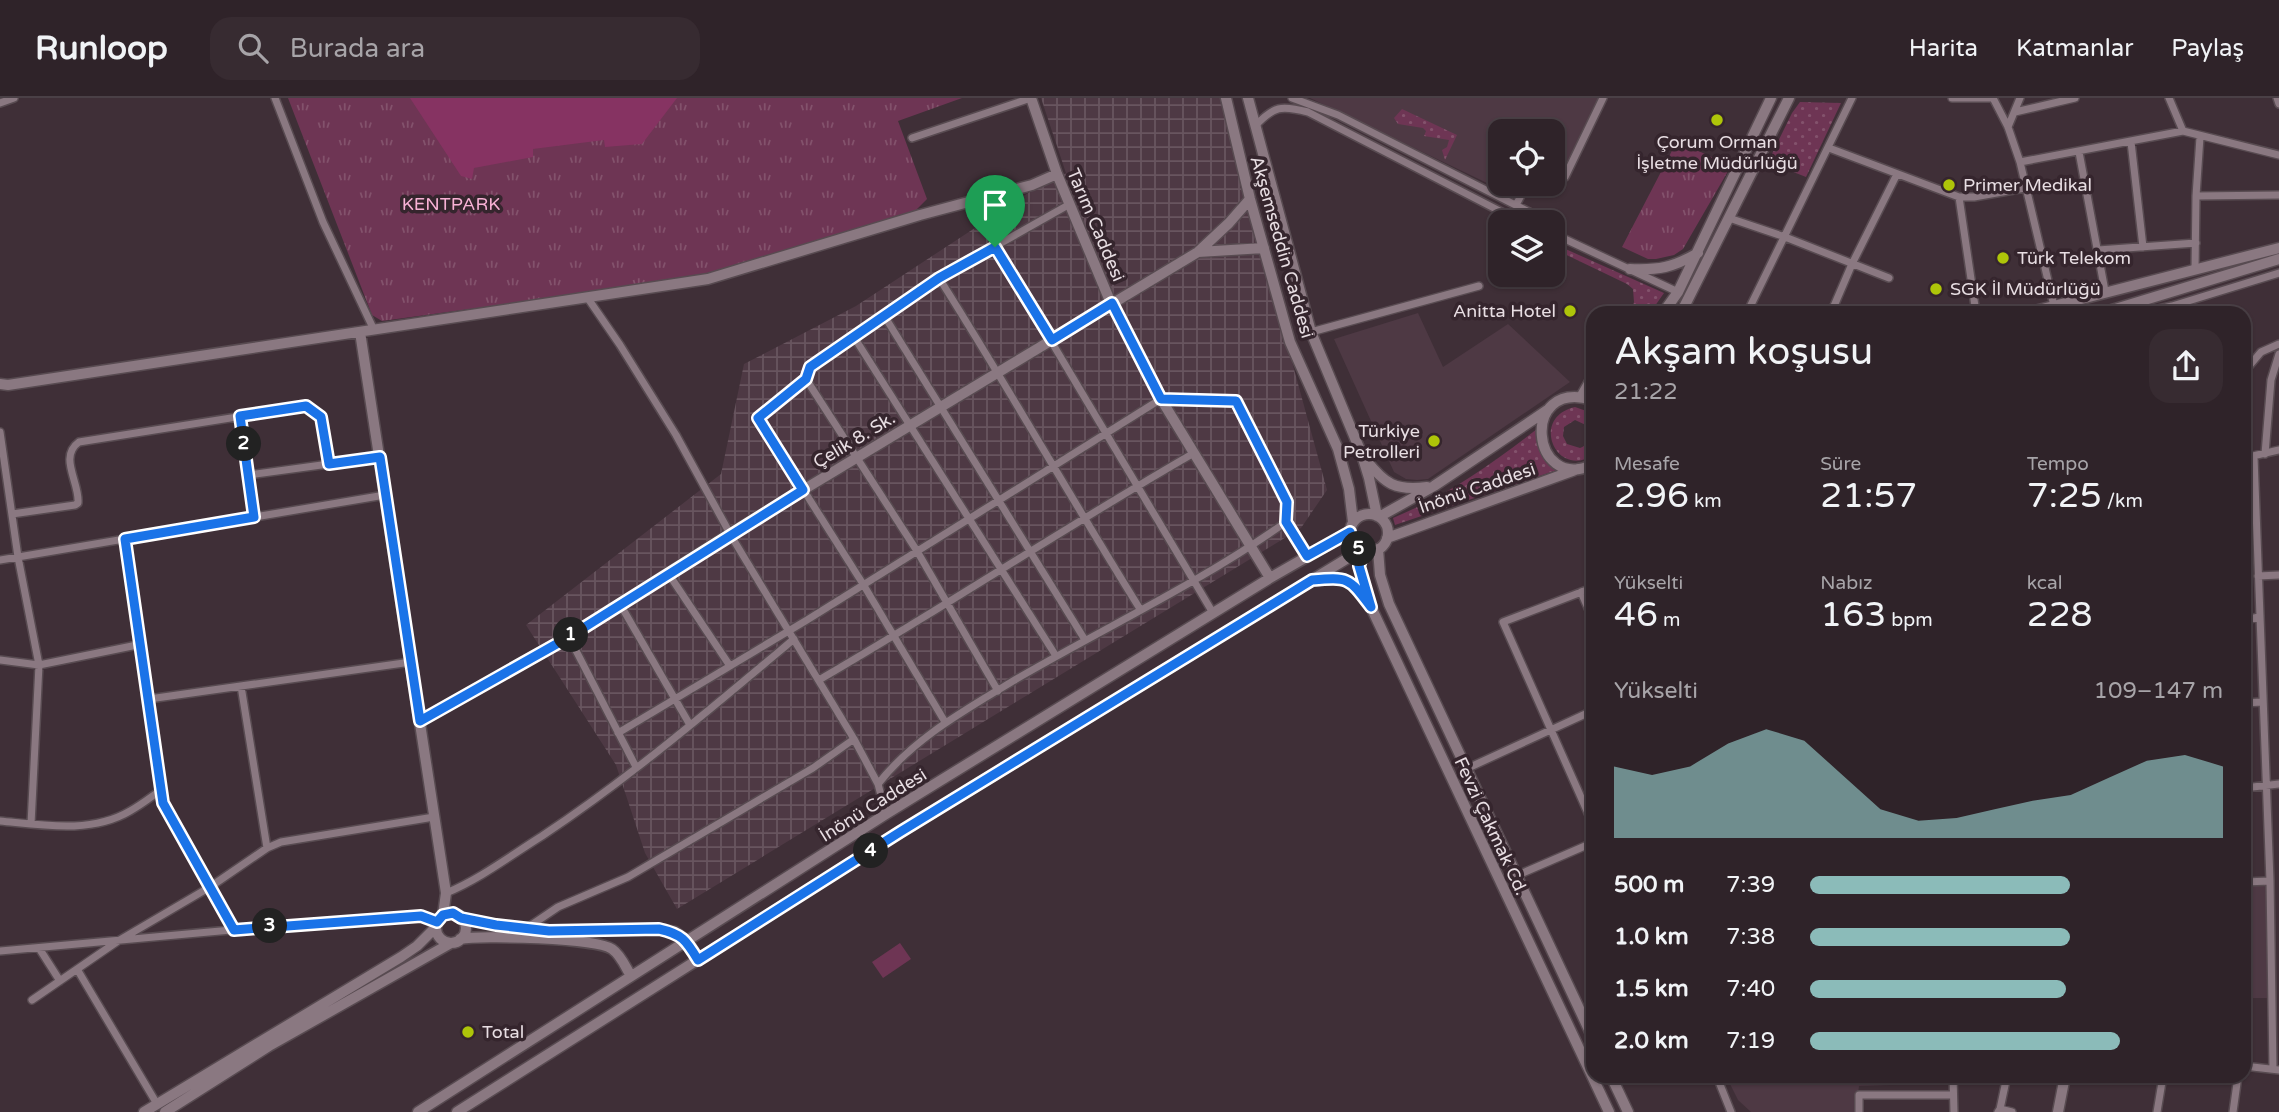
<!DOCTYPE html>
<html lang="tr">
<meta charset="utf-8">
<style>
:root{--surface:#2f2329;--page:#372b31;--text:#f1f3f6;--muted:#a7a4a8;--line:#4a4046;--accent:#8bbbb9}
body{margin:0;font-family:"Varela Round",sans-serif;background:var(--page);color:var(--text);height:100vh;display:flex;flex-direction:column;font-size:26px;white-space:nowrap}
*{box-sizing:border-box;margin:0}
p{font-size:23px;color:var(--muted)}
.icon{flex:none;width:38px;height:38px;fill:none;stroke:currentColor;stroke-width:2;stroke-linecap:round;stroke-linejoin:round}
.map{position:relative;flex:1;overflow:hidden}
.drawer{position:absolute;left:1586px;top:208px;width:665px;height:777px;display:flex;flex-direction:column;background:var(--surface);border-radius:21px;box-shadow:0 2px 5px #0004,0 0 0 2px var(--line)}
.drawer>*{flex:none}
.buttons{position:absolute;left:1488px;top:21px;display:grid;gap:14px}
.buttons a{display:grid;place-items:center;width:77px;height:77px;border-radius:14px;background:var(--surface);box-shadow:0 2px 5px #0004,0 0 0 2px var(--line);font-size:35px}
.pin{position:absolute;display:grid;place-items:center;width:60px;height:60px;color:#fff;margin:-72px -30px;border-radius:50% 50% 50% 0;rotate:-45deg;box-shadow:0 0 7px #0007}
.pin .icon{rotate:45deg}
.km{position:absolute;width:35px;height:35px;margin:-18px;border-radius:50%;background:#222;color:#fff;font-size:19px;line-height:35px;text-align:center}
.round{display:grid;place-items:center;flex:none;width:74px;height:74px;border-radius:21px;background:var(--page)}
.headline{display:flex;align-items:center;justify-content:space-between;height:119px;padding:0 28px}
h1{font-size:38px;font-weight:600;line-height:52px}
.figures{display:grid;grid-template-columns:repeat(3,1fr);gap:10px;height:119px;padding:7px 28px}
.figures div{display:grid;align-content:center}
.figures b{font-size:35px;font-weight:600}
.figures small{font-size:19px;font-weight:400}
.figures p{font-size:19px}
.chart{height:196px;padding:14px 28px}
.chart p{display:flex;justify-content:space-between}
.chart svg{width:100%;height:126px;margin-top:7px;fill:var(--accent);opacity:.7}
ul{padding:0 28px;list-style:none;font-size:23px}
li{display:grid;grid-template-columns:112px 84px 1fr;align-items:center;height:52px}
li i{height:18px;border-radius:9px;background:var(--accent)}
header{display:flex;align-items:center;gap:42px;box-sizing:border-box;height:98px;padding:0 35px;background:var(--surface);border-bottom:2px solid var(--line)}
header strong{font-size:33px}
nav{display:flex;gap:38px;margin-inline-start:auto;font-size:24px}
.search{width:490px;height:63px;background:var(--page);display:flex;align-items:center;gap:18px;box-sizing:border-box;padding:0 24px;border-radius:21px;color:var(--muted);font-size:26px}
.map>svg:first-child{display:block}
.built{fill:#4e3944}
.industrial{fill:url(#industrial-grid)}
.grass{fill:url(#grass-dots);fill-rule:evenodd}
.park{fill:url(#park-tufts)}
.pitch{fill:#6e3554}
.water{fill:#863362}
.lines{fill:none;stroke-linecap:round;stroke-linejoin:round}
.street-casing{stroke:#584b51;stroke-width:10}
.secondary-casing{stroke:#584b51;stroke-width:13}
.primary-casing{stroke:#584b51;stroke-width:14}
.street{stroke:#8a7881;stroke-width:7}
.secondary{stroke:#8a7881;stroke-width:10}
.primary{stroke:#989b62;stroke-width:10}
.route-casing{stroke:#fff;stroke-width:14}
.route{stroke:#1a73e8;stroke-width:9}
.poi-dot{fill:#aec509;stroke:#35252d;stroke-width:2.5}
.labels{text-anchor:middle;stroke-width:7;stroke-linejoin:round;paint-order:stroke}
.poi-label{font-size:18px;fill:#e8dee3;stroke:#35252d;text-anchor:start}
.park-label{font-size:18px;fill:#f8b1d5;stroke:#35252d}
.street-label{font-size:18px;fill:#e8dee3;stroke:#35252d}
</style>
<header>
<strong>Runloop</strong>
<div class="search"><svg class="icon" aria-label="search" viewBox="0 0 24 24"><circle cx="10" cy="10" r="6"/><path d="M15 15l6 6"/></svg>Burada ara</div>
<nav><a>Harita</a><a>Katmanlar</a><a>Paylaş</a></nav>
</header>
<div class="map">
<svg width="2279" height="1014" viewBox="0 0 2279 1014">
<defs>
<pattern id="industrial-grid" width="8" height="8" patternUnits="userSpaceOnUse" patternTransform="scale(1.75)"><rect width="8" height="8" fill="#4e3944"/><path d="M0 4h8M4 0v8" fill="none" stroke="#68555f"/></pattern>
<pattern id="grass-dots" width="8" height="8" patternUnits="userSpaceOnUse" patternTransform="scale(1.75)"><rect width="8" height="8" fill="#6e3554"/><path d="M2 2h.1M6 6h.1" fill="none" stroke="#83526c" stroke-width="1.8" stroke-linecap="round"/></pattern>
<pattern id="park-tufts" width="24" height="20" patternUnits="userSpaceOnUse" patternTransform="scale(1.75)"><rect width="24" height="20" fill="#6e3554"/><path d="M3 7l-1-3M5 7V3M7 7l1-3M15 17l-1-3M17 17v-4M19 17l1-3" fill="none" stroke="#83526c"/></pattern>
</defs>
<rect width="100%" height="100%" fill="#3f2f37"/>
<path class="built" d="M1310 0H1598L1562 74 1552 69V33H1500V86H1517L1512 97Z
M1418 215 1443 269 1508 226 1570 284 1428 381 1417 382 1406 381 1394 374 1334 241Z
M2266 787 2267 900H2244V789Z
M1726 978H1950L1951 985 1859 988 1856 1014H1751L1738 1002Z"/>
<path class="industrial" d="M1041 0H1220L1327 392 1301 430 677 811 645 755 616 667 526 527 721 376 744 266 856 208 1042 86 1066 75Z"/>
<path class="grass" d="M1800 4 1841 5 1806 79 1768 64 1792 15Z
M1402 11 1457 37 1445 62 1442 52 1447 49 1449 42 1424 38 1426 33 1423 30 1398 26 1394 20Z
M1552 145 1664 195 1650 215H1631L1634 204 1633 191 1627 186 1552 150Z
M1575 309 1592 315V358C1555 380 1530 319 1575 309ZM1575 322 1588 328C1593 337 1590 346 1580 350L1567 346 1563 338 1564 329Z
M1537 331C1540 348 1544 360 1557 372L1395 427 1393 420C1448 397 1490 367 1537 331Z"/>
<path class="park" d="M288 0H962L898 23 927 101 913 115 695 180 382 223 372 217Z
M1677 43 1731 68 1683 151 1674 157 1656 161H1648L1622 149Z"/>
<path class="pitch" d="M900 845 911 861 883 880 872 864Z"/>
<path class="water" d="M410 0H677L642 46 605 49 604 42 533 51V59L474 70 472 81 461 78Z"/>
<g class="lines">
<defs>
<path id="street" d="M275 0 323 124 374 232
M1292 0 1338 17 1549 124
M1952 0H1993
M1993 0 2008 29 2020 64 2054 208
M2169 0 2183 33
M2277 0 2279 6
M0 5 14 0
M2015 14 2075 0
M1255 28C1274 8 1281 7 1308 14L1521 124
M2008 29 2020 0
M912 40 1031 0
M2131 44 2143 149
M1829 50 1959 99H1974L2025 90
M2079 54 2105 193
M2020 64 2183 33 2279 57
M1552 74 1565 79 1603 0
M2196 98 2279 97
M1959 99 1976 215
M1516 107 1527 86
M1729 120 1785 139 1889 180
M1552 135 1678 194
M995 149 1213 515
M2098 152 2196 145
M2195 172 2196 98 2200 39
M939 180C1008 289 1072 402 1140 511
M587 199 620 247 676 337 733 441 854 641 878 686 886 716
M1747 215 1852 0
M1831 215 1852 166 1897 76
M2141 215 2172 208 2279 175
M885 219 1085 542
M1311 234 1479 188
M854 239 1056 558
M2244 274 2261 254 2279 246
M806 281 917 453 998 593
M241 318 254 419
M0 334 18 459 39 567 31 726
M2265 356 2271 282 2279 256
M2254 359 2270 783 2273 971
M2244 360 2279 352
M249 377 380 359
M12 416 75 407 78 405C80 385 58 359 79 344L306 308 321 319 329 366
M1286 424 1307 458
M125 441 163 705 234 832
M0 462 385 397
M668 475 730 568
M2258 478 2279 477
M1592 490 1503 524 1592 724
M1581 494 1592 519
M620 506 690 627
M2244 522 2259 519
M569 539 636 669
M0 562 39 567 142 546
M819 582C945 509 1067 428 1194 355
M241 588 267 750
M149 601 411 564
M2244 605 2262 604
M945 624 863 486 758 320 806 281 810 269 939 180 1070 106
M618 635 807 522 1161 301 1236 303 1287 404 1286 424C1200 485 1104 530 1013 583 964 613 914 640 878 686
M1468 670 1592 613
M2244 690 2279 686
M0 723C42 727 91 736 130 713 141 707 151 699 161 692
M1518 777 1592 745
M2244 784 2270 783
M446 795C480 781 510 758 542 738 631 679 713 609 794 541
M527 830 558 809 628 779 813 670 854 641
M39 850 60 883
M0 853 274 828 421 818 437 824
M77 871 157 1006
M32 902 118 843 210 789 267 750 281 744 434 719
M2244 968 2279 972
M1953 978 1954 1014
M1717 979 1731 1014
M2000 1011 2012 1014
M1859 1014V997H1953
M1998 1014 2000 1011 2007 978
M2157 1014 2163 978
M2233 1014 2238 978"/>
<path id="secondary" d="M1031 0 1057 76 1110 203 1161 301 1270 480
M1226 0 1250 101 1290 244 1338 351 1349 391 1353 424
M1248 0 1311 234 1362 357 1369 380 1377 418
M1198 154 1264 150
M1630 171C1659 172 1672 170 1698 155
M1663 215 1678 194 1771 0
M1681 215 1789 0
M2027 215 2279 150
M2102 215 2279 161
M360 234 446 795 443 817
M0 286 8 287 708 181 920 117 1032 87 1057 76
M1581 299 1592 280
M1592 302C1519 280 1531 395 1592 367
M1366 362C1385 386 1395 393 1427 389
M1350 435a19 19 0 1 1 38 0a19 19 0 1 1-38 0Z
M1379 419 1434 388 1549 311
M1387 440 1578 371
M1378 451 1380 477 1389 506 1592 938
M1364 453 1359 469 1371 509 1609 1014
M1316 482C1346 479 1350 481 1367 505
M420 623 569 539 730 436 1198 154 1229 125 1250 101
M436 830a15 15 0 1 1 30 0a15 15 0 1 1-30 0Z
M462 820 496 827 549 833 659 831 675 834 687 843
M460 841C482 837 596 840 612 851 621 857 626 870 631 878
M1611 978 1628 1014
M1718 978V981
M144 1014 401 859 417 848 436 829
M165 1014 269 948 451 845
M418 1014 886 716 1270 480 1350 434
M457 1014 900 734 1361 452
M2058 1014 2065 978"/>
<path id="primary" d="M687 843 698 862"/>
</defs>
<use href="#street" class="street-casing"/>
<use href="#secondary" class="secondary-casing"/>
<use href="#primary" class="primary-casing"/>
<use href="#street" class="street"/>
<use href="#secondary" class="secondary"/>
<use href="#primary" class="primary"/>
</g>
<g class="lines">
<defs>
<path id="route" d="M995 149 1052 242 1112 205 1161 301 1236 303 1287 404 1286 424 1307 458 1350 434 1353 445 1364 453 1359 468 1371 509C1349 480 1350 479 1312 482L900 734 698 862C686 842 682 836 659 831L549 833 496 827 461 820 453 815 443 817 437 824 421 818 234 832 163 705 125 441 254 419 240 318 306 308 321 319 329 366 380 359 420 623 569 539 803 392 758 320 806 281 810 269 939 180Z"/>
</defs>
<use href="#route" class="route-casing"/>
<use href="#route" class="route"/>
</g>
<g class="poi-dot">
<circle cx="1717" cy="22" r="7"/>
<circle cx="1949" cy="87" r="7"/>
<circle cx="2003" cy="160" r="7"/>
<circle cx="1936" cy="191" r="7"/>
<circle cx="1570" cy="213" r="7"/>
<circle cx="1434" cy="343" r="7"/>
<circle cx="468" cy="934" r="7"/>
</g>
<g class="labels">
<g class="poi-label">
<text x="1717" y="50" text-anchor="middle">Çorum Orman<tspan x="1717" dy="21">İşletme Müdürlüğü</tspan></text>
<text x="1963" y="93">Primer Medikal</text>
<text x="2017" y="166">Türk Telekom</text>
<text x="1950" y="197">SGK İl Müdürlüğü</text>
<text x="1556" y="219" text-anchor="end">Anitta Hotel</text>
<text x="1420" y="339" text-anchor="end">Türkiye<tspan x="1420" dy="21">Petrolleri</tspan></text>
<text x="482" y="940">Total</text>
</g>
<g class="park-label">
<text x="451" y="112">KENTPARK</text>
</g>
<g class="street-label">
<text transform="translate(1096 127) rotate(67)" y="6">Tarım Caddesi</text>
<text transform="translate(1282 149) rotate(74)" y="6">Akşemseddin Caddesi</text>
<text transform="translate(854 342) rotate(-31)" y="6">Çelik 8. Sk.</text>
<text transform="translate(1477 390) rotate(-19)" y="6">İnönü Caddesi</text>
<text transform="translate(873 707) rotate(-32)" y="6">İnönü Caddesi</text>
<text transform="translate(1491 728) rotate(65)" y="6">Fevzi Çakmak Cd.</text>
</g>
</g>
</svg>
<div class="buttons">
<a><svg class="icon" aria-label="locate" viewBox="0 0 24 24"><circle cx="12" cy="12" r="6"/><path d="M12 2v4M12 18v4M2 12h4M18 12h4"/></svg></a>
<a><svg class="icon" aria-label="layers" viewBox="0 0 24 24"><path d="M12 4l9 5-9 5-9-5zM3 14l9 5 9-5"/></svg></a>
</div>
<div class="pin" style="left:995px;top:149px;background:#1e9e55"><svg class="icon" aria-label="arrive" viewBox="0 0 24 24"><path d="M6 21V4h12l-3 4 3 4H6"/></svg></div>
<b class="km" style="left:571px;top:537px">1</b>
<b class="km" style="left:244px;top:346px">2</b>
<b class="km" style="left:270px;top:828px">3</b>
<b class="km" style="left:871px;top:753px">4</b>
<b class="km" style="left:1359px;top:451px">5</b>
<section class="drawer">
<div class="headline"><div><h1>Akşam koşusu</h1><p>21:22</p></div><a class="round"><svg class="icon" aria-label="share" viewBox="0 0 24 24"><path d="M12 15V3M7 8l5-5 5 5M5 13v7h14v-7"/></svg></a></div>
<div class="figures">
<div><p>Mesafe</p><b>2.96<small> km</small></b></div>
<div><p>Süre</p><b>21:57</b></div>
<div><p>Tempo</p><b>7:25<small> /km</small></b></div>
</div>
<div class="figures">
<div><p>Yükselti</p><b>46<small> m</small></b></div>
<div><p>Nabız</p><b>163<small> bpm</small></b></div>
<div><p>kcal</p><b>228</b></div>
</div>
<div class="chart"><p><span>Yükselti</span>109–147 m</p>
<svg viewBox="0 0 160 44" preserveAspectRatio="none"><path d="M0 44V19L10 22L20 19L30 11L40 6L50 10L60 22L70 34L80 38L90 37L100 34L110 31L120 29L130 23L140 17L150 15L160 19V44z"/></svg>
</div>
<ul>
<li><b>500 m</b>7:39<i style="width:63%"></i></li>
<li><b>1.0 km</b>7:38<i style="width:63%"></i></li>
<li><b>1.5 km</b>7:40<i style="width:62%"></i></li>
<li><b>2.0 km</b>7:19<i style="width:75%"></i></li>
</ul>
</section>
</div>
